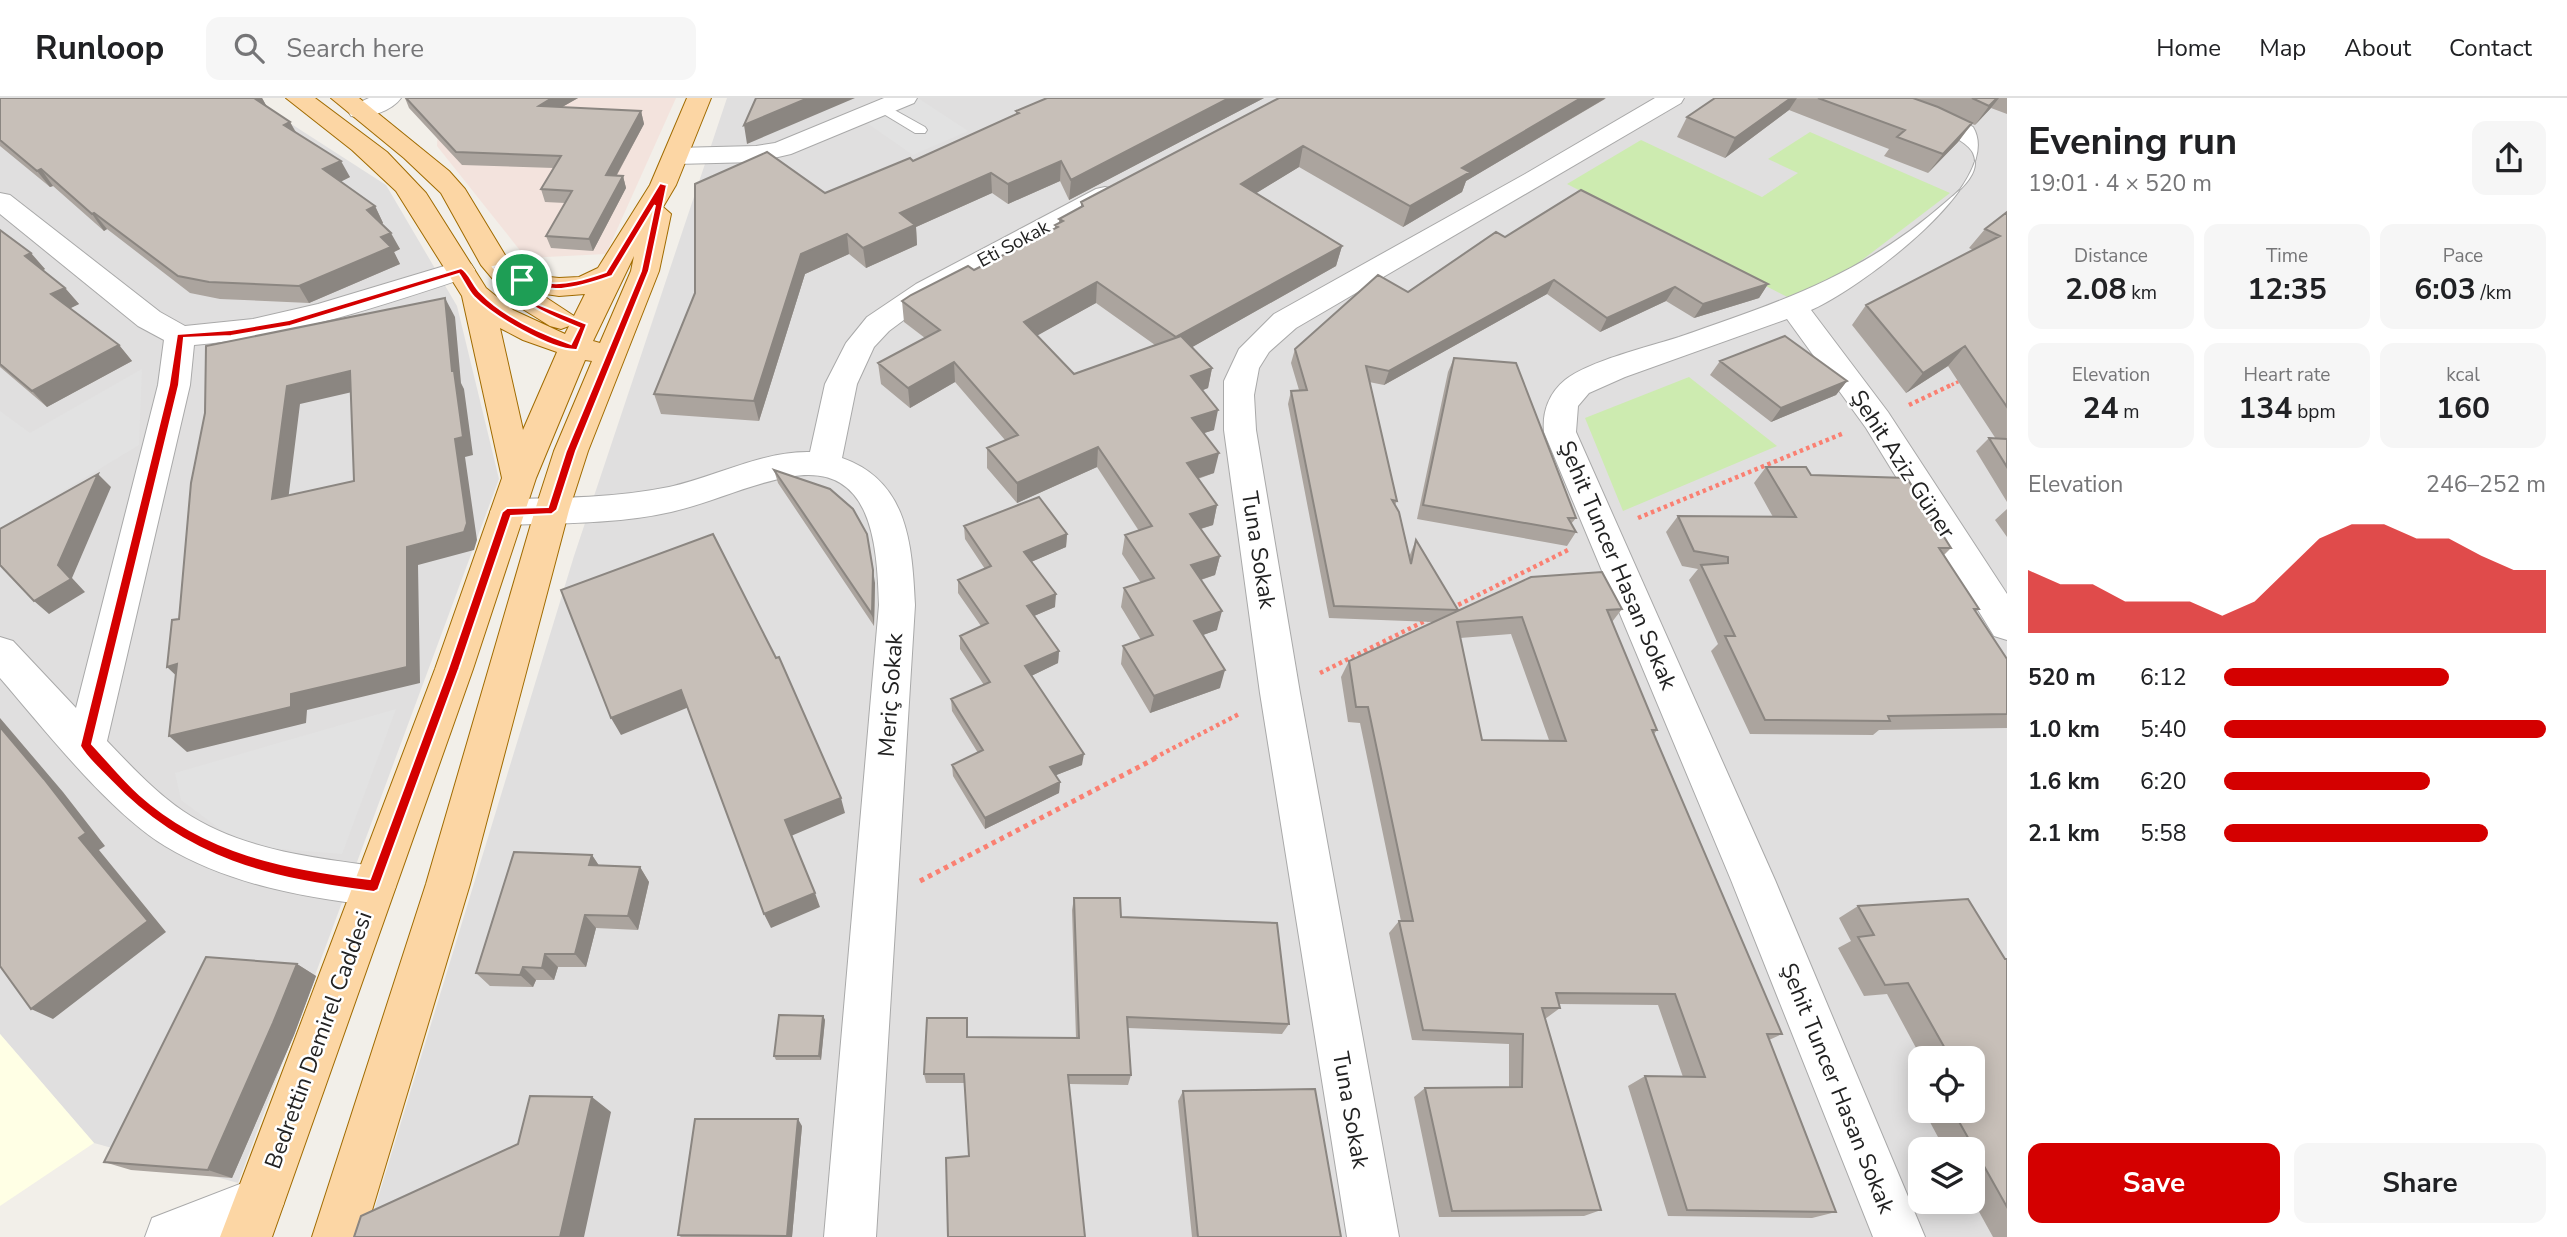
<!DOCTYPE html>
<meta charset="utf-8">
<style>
:root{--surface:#fff;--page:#f6f6f6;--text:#202124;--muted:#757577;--line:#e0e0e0;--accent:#d40000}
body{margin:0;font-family:"Nunito Sans",sans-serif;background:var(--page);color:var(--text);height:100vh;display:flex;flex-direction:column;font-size:26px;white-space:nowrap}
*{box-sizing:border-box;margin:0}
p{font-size:23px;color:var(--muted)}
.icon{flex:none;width:38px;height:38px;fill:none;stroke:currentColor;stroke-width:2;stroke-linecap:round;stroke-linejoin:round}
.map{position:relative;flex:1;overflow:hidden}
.sheet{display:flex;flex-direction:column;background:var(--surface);width:560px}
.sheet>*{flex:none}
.controls{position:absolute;left:1908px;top:948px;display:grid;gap:14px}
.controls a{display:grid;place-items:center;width:77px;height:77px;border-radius:14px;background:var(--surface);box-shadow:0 4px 18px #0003;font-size:35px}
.pin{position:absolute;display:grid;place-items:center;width:60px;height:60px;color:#fff;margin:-30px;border:4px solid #fff;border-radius:50%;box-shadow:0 2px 7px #0007}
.round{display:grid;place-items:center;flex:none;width:74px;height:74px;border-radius:14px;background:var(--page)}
.head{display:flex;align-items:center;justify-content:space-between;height:119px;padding:0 21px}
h1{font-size:38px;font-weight:700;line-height:52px}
.stats{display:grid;grid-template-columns:repeat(3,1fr);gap:10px;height:119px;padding:7px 21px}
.stats div{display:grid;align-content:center;border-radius:14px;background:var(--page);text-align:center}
.stats b{font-size:30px;font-weight:700}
.stats small{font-size:19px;font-weight:400}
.stats p{font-size:19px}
.chart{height:196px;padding:14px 21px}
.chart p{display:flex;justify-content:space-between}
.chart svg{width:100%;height:126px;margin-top:7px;fill:var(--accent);opacity:.7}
.action{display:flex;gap:14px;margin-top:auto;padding:14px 21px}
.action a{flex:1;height:80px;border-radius:14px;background:var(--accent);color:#fff;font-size:28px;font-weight:700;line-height:80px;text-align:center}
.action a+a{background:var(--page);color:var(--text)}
ul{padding:0 21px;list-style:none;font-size:23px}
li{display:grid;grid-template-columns:112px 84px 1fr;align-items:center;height:52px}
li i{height:18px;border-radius:9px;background:var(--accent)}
header{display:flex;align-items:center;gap:42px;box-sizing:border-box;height:98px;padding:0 35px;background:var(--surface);border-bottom:2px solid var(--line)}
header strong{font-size:33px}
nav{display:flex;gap:38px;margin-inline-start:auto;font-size:24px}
.search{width:490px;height:63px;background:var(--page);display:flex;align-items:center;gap:18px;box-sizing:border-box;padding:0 24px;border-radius:14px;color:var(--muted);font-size:26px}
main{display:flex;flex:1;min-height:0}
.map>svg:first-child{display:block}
.residential{fill:#e0dfdf;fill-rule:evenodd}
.education{fill:#ffffe5}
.military{fill:#f3e3dd}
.grass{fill:#cdebb0}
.parking{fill:#e2e2e2}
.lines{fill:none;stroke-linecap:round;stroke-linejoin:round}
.lane-casing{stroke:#a9a9a9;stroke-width:2}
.street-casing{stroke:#a9a9a9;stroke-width:2}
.primary-casing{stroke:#a06b00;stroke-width:2}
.path-far2{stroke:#fa8072;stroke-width:3.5;stroke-dasharray:2.5 2.5;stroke-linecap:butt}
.path-far1{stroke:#fa8072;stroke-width:4.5;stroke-dasharray:3.5 3.5;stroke-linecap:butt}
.path{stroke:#fa8072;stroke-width:5;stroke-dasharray:4.5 4.5;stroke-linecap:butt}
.lane{fill:#fff;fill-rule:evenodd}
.street{fill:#fff;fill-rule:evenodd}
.primary{fill:#fcd6a4;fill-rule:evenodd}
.wall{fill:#aba49e;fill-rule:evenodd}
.shaded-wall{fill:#8b8681}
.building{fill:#c7bfb8;stroke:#8b8681;stroke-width:2;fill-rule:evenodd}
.route{fill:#d40000;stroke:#fff;stroke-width:2;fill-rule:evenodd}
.labels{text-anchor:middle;stroke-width:5;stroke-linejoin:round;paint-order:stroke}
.far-street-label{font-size:19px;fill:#222;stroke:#fff}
.street-label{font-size:23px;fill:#222;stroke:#fff}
</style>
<header>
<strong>Runloop</strong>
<div class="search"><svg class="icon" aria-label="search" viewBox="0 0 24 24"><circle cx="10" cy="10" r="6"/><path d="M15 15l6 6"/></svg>Search here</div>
<nav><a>Home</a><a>Map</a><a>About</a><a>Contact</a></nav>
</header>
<main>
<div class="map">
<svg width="2007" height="1139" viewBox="0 0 2007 1139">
<rect width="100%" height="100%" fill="#f2efe9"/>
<path class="residential" d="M0 0H251L386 87 457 208 499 381 238 1085 94 1045 0 936Z
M727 0H2007V1139H366L574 458ZM1920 961H1972V1013H1920ZM1920 1052H1972V1104H1920Z"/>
<path class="education" d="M0 936 94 1045 0 1108Z"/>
<path class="military" d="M524 0H676L606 156 526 160 437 48 438 29Z"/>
<path class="grass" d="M1810 34 1950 95 1803 207 1567 86 1641 42 1762 99 1798 75 1768 61Z
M1689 279 1777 348 1623 413 1585 320Z"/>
<path class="parking" d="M918 0 968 33 913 57 864 23Z
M142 271 139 347 0 431V313L30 335Z
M396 611 342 756 243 748 181 702 175 675Z"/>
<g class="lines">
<defs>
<path id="lane" d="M882 5 925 29 927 32 925 35H915L877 12V6Z"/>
<path id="street" d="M369 0H401C392 13 366 22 351 18L348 13 351 8Z
M884 0H917L914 5 791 56 756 64 676 66 667 63 663 58 667 53 676 50 756 48 775 45Z
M1655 0H1684L1681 5 1296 230 1269 254 1259 270 1254 297 1256 332 1300 595 1399 1139H1347L1260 595 1224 332V283L1239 251 1274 216 1525 76Z
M1866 0C1878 0 1892 0 1903 1 1927 6 1952 17 1973 29 2007 85 1854 194 1811 212L1888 314 2007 496V542L1994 538 1866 330 1787 221 1625 279 1589 295 1578 308 1576 334 1775 782 1925 1139H1873L1731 782 1544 334C1542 314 1549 295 1565 282 1589 263 1648 249 1679 239 1782 203 1863 177 1947 103 1960 92 1982 75 1973 55 1964 35 1891 13 1869 5Z
M1105 89 1114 91 1118 97 1114 103 936 198 889 233 874 249 857 286 842 360C908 383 912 446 915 507L876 1139H824L879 507C877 447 873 363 789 379 749 386 711 405 671 414 618 426 562 425 507 427L495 423 490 414 495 405 507 401C561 400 616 400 669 389 715 379 762 353 810 354L825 286 846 245 867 219 916 186 1096 91Z
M0 95 10 97 160 214 185 228 253 221 318 206 461 163 471 166 475 172 471 178C381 208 290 239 194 247L190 287 107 643C131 668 155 694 183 713 239 751 308 759 374 768L390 774 396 788 390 802 374 808C302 799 228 786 165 748 108 713 45 632 0 580V539L13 543 76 610 158 287 164 242 138 228 0 116Z
M258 1079 276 1087 284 1105 276 1123 237 1139H145L152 1120Z"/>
<path id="primary" d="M286 0H315L387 54 426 95 486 190 513 212 565 236 569 228 561 231 550 228 513 205 481 167 441 95 404 60 331 0H359L449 73 465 91 511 167 540 178 559 180 579 179 598 170 650 87 687 0H711L676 87 663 109 671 116 659 173 588 353 569 412 470 786 364 1139H312L426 786 535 412 554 353 592 263 585 262 536 380 473 571 272 1139H220L435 571 502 380 462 198 396 93 352 52ZM634 158 631 173 600 245 593 243ZM539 195 559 198 585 196 574 218ZM500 230 523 242 557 254 523 332Z"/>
</defs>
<use href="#lane" class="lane-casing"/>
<use href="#street" class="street-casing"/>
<use href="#primary" class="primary-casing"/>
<path class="path-far2" d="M1947 289 1962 282"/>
<path class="path-far1" d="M1909 307 1951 287
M1638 420 1844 335
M1452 510 1570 451
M1320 575 1429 521
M1154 660 1241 615"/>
<path class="path" d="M920 783 1158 659"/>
<use href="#lane" class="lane"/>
<use href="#street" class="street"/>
<use href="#primary" class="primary"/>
</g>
<path class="wall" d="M0 0H262L267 9 290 24 296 34 350 79 340 84 375 108 383 125 382 126 400 151 394 154 400 166 309 205 220 201 190 195 107 131 104 133 53 88 50 89 0 48Z
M405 0H578L562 9 641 13 644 26 617 77 623 78 626 90 593 153 551 150 546 138 565 105 545 104 541 91 554 70 462 67 409 10Z
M1047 0H1264L1069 102 1060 83 1008 106 992 95 916 129 917 147 866 170 849 156 805 176 759 323 661 316 654 296 825 95 913 63 1016 17V13Z
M1279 0 1605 1 1466 83 1462 94 1403 129 1299 69 1256 95 1342 148 1336 168 1192 249 1212 270 1208 290 1203 292 1214 332 1204 335 1214 375 1198 381 1217 407 1213 427 1201 431 1220 458 1215 477 1201 482 1217 532 1203 537 1220 590 1150 615 1121 566 1123 548 1141 542 1121 509 1124 490 1141 485 1122 456 1125 437 1139 433 1097 369 1017 405 987 370V350L1005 342 955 284 910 310 881 286 878 265 925 240 904 224 902 203 974 172 1055 131V127L1059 125V121L1081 109V104ZM1096 205 1155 247 1074 276 1037 237Z
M1715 0H2007V16L1991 10 1975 27 1972 26 1958 44 1928 75 1884 58 1889 51 1789 12 1725 60 1677 39 1687 19Z
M2007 114V404L1976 353 1989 340 1996 341 1948 268 1906 295 1852 227 1866 207 1973 152 1969 150 1985 131Z
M0 132 45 171 43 172 65 190 79 206 70 210 119 247 132 263 47 309 0 269Z
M1505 139 1768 186 1759 200 1694 220 1666 203 1600 234 1547 196 1384 287 1369 284 1397 403 1395 407 1409 459 1416 442 1458 512 1622 511 1612 524 1657 632 1654 636 1782 936 1769 942 1836 1114 1812 1120 1668 1118 1628 988 1645 978 1683 979 1658 907 1559 906 1560 910 1545 921 1601 1112 1584 1118 1439 1119 1414 999 1425 990 1509 989V946L1412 942 1389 835 1399 823H1401L1360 625 1348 624 1341 579 1349 563 1433 524 1329 520 1288 306 1291 293 1299 292 1291 265 1295 251 1408 194ZM1511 536 1549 642H1482L1460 540Z
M1454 260 1576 420 1571 426 1576 434 1567 448 1417 421 1448 274Z
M1720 263 1847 283 1836 297 1771 324 1710 277Z
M1766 369 1811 377 1951 450 1943 458 1979 511 1975 514 2007 561V630L1879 632 1873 637 1750 636 1711 553 1718 546 1689 482 1698 471 1682 468 1666 434 1678 418 1773 419 1754 385Z
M774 372 875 485 874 528 778 385Z
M2007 411V439L1995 422Z
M964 428 1067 436 1066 449 1031 464 1055 509 1034 518 1059 553 1058 565 1031 578 1082 667 1056 677 1060 684 1059 695 985 731 953 678 952 667 978 655 952 613 951 601 984 587 960 551V538L981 528 958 495V482L985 471 965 441Z
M592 757 599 768 640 769 649 784 638 832 596 830 586 869H558L554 882H536L533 889 490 888 476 875Z
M1074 800 1121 819 1289 926 1282 936 1128 930 1131 977 1128 987 1069 986 969 1058 965 985H926L924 976 967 920 968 939 1076 940 1072 812Z
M1858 808 2007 861V1139H1993L1972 1101V1052H1945L1924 1013H1972V961H1922L1887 896 1864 898 1838 850 1851 843 1839 820Z
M297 866 316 878 294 937 232 1080 131 1072 104 1064Z
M823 918 825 922 821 962H776L774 958Z
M1183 993 1341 1139H1192L1178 1003Z
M1920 996V1005L1916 998Z
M802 1028 792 1139H681L678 1137Z"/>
<path class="shaded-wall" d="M250 0H262L267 9Z
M552 0H578L543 20 539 8Z
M808 0H855L747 46 744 27Z
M1229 0H1264L1069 102 1071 82Z
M1581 0H1606L1466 83 1462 94 1403 129 1410 108 1462 70Z
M1791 0H1797L1789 12 1725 60 1735 40Z
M1997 0H1999L1991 10 1975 27 1989 8Z
M641 13 644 26 610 89 606 77Z
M290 24 299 41 284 27Z
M1972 25 1958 44 1928 75 1943 56Z
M1303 48 1299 69 1237 107 1241 86Z
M341 63 350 79 332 88 323 71Z
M1061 63 1060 83 1008 106V86Z
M41 71 53 88 50 89 37 73Z
M991 75 992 95 916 129 917 147 866 170 863 150 900 115Z
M623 78 626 90 593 153 589 141Z
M375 108 383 125 376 128 367 112Z
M94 115 107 131 104 133 92 116Z
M391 135 400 151 394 154 400 166 309 205 299 188 381 139Z
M847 136 849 156 805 176 759 323 754 303 801 156Z
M1342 148 1336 168 1173 260 1176 239Z
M31 155 45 171 38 175 25 158Z
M1554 182 1547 196 1384 287 1389 273Z
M1097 184 1096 205 1024 245V224Z
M1768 186 1759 200 1694 220 1703 206Z
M1675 189 1666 203 1600 234 1607 220Z
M65 190 79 206 65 213 51 196Z
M445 200 455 219 461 285 464 291 473 357 465 359 477 442 474 452 418 467 420 585 307 612 306 625 187 654 169 638 291 596 407 449 455 341 452 273Z
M119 247 132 263 47 309 32 293Z
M1965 248 1948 268 1906 295 1923 275Z
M954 264 955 284 910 310 908 290Z
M1212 270 1208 290 1188 298 1191 278Z
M350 273 361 292 300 306 286 419 272 401 287 288Z
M1847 283 1836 297 1771 324 1781 310Z
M1218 312 1214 332 1188 340 1192 320Z
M1098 349 1097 369 1017 405V385Z
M1219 355 1214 375 1183 385 1187 365Z
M98 376 111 389 72 480 85 494 49 516 34 503 58 467Z
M1217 407 1213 427 1186 435 1190 416Z
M1067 436 1066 449 1024 467V454Z
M1220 458 1215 477 1187 486 1191 467Z
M873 472 875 485 874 528 872 516Z
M1056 496 1055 509 1027 521V508Z
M1222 513 1217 532 1189 542 1194 523Z
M1059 553 1058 565 1025 581V568Z
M177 566 184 585 167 569Z
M1225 572 1220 590 1150 615 1154 598Z
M681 592 689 609 621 637 611 620Z
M0 620 63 694 105 748 99 752 166 834 53 921 31 911 79 740 0 629Z
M1084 656 1082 667 1049 680 1050 669Z
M1060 684 1059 695 985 731V720Z
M841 700 845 715 791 738 785 722Z
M592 757 602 772 589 767Z
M640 769 649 784 638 832 628 818Z
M815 795 820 809 771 830 764 816Z
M585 817 596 830 586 869 575 856Z
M545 856 558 869 554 882 542 870Z
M297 866 316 878 294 937 232 1080 208 1072Z
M523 869 536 882 533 889 520 877Z
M823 918 825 922 821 962 819 958Z
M592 999 611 1014 584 1139H560Z
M798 1021 802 1028 792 1139H788L787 1138Z"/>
<path class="building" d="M0 0H254L290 24 284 27 341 63 323 71 375 108 367 112 391 135 381 139 391 149 299 188 209 184 178 178 94 115 92 116 41 71 37 73 0 42Z
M406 0H552L539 8 641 13 606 77 623 78 589 141 546 138 572 93 541 91 561 58 456 54Z
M756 0H808L744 27Z
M1047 0H1229L1071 82 1061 63 1008 86 991 75 900 115 915 127 863 150 847 136 801 156 754 303 654 296 695 195V86L767 54 825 95 910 60 913 63 1019 15 1016 13Z
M1279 0H1581L1462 70 1470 74 1410 108 1303 48 1241 86 1342 148 1176 239 1097 184 1024 224 1074 276 1181 238 1212 270 1191 278 1218 312 1192 320 1219 355 1187 365 1217 407 1190 416 1220 458 1191 467 1222 513 1194 523 1225 572 1154 598 1123 548 1153 537 1124 490 1154 480 1125 437 1152 428 1098 349 1017 385 987 350 1018 337 954 264 908 290 878 265 940 232 902 203 911 197 968 168 974 172 1058 129 1055 127 1063 123 1059 121 1083 108 1081 104Z
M1715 0H1791L1735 40 1687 19Z
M1818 0H1913L1938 9 1972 25 1943 56 1897 39 1905 32Z
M1972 0H1997L1989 8Z
M1581 92 1768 186 1703 206 1675 189 1607 220 1554 182 1389 273 1366 268 1397 403 1392 402 1399 414 1411 466 1416 442 1458 512 1334 508 1291 293 1307 292 1295 251 1378 177 1408 194 1496 134 1505 139Z
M2007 114V309L1965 248 1923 275 1866 207 2000 138 1985 131Z
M0 132 31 155 25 158 65 190 51 196 119 247 32 293 0 266Z
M445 200 452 273H454L463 339 455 341 467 425 464 434 407 449V569L291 596V609L169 638 177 566 167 569 172 522 179 521 191 385 205 315 206 248ZM350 273 354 383 272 401 287 288Z
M1785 238 1847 283 1781 310 1720 263Z
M1454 260 1516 265 1576 420H1568L1576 434 1423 407Z
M1989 340 2007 341V369Z
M1766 369H1806L1811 377 1907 380 1951 450H1939L1979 511H1974L2007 561V616L1888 618 1890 623 1765 622 1725 538H1735L1701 467 1728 465V459L1694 453 1678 418 1796 419Z
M774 372 830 391 853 411 867 436 873 472 872 516Z
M98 376 58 467 71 481 34 503 0 467V431Z
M1039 399 1067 436 1024 454 1056 496 1027 508 1059 553 1025 568 1084 656 1050 669 1060 684 985 720 952 667 983 652 951 601 990 584 960 538 988 525 958 482 991 468 964 428Z
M713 436 776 560 779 559 841 700 785 722 815 795 764 816 681 592 611 620 561 492Z
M1602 474 1622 511 1607 512 1657 632H1652L1782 936H1767L1836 1114 1687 1112 1645 978 1705 979 1675 896 1556 895 1560 910H1542L1601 1112 1452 1113 1425 990 1522 989 1523 936 1423 932 1399 823H1413L1368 609H1356L1349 563 1531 479ZM1522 519 1566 643 1482 642 1457 524Z
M0 629 44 681 86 735 79 740 148 823 31 911 0 868Z
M514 754 592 757 589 767 640 769 628 818 585 817 575 856H545L542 870 523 869 520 877 476 875Z
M1074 800H1120L1121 819 1277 825 1289 926 1127 919 1131 977H1068L1085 1139H948L946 1060 969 1058 964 976H924L927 920H967V939L1079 940Z
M1968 801 2005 861H2007V1109L1953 1013H1972V961H1951L1908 885 1885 887 1858 839 1874 837 1858 808Z
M206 859 297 866 273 925 208 1072 104 1064Z
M779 917 823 918 819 958H774Z
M1315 991 1341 1139H1198L1183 993Z
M530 998 592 999 560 1139H354L361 1118 518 1046Z
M695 1021H798L787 1138 678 1137Z"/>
<path class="route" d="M660 85 667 87 649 173 576 353 557 412 552 416 511 418 459 571 378 792 374 794C271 781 186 762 112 684 101 672 87 661 80 648L169 287 177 236 231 232 289 222 461 170C470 175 473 188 481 195 504 219 540 235 571 246L579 230C535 211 523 208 493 169L500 167C545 190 559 190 606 174ZM655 107 641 173 566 353 548 409 507 410 502 414 448 571 370 781C286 771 205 755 140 697 123 682 108 663 92 646L179 287 184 240 231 238 290 228 459 176C464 183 468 193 474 199 493 218 551 253 577 252L587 226 537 206 510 179C548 199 575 191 612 178Z"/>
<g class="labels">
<g class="far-street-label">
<text transform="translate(1013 145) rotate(-28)" y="7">Eti Sokak</text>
</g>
<g class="street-label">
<text transform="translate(1903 366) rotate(57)" y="8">Şehit Aziz Güner</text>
<text transform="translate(1259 452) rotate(81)" y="8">Tuna Sokak</text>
<text transform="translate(1618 467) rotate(67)" y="8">Şehit Tuncer Hasan Sokak</text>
<text transform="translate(890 597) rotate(-86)" y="8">Meriç Sokak</text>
<text transform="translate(318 942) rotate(-70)" y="8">Bedrettin Demirel Caddesi</text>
<text transform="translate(1838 990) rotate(68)" y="8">Şehit Tuncer Hasan Sokak</text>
<text transform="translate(1351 1012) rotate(80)" y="8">Tuna Sokak</text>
</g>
</g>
</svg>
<div class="controls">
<a><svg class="icon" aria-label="locate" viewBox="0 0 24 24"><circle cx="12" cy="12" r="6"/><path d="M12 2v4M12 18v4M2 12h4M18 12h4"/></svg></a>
<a><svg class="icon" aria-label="layers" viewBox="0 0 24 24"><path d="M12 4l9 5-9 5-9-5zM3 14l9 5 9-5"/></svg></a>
</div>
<div class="pin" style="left:522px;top:182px;background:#1e9e55"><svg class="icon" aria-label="arrive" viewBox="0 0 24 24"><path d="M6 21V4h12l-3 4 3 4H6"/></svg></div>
</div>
<section class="sheet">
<div class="head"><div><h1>Evening run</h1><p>19:01 · 4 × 520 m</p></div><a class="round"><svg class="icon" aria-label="share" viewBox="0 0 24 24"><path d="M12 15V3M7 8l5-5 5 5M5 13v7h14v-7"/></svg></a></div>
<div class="stats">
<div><p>Distance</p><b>2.08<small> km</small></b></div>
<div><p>Time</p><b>12:35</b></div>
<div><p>Pace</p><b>6:03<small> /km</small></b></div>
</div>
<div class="stats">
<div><p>Elevation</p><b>24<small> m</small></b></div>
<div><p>Heart rate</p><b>134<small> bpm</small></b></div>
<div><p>kcal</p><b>160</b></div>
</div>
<div class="chart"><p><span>Elevation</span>246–252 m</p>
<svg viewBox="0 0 160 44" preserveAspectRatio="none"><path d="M0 44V22L10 27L20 27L30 33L40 33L50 33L60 38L70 33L80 22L90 11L100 6L110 6L120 11L130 11L140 17L150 22L160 22V44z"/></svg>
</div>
<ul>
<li><b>520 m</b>6:12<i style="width:70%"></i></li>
<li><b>1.0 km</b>5:40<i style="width:100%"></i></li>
<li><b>1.6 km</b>6:20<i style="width:64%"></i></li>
<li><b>2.1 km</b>5:58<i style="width:82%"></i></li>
</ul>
<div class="action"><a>Save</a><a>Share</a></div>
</section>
</main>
